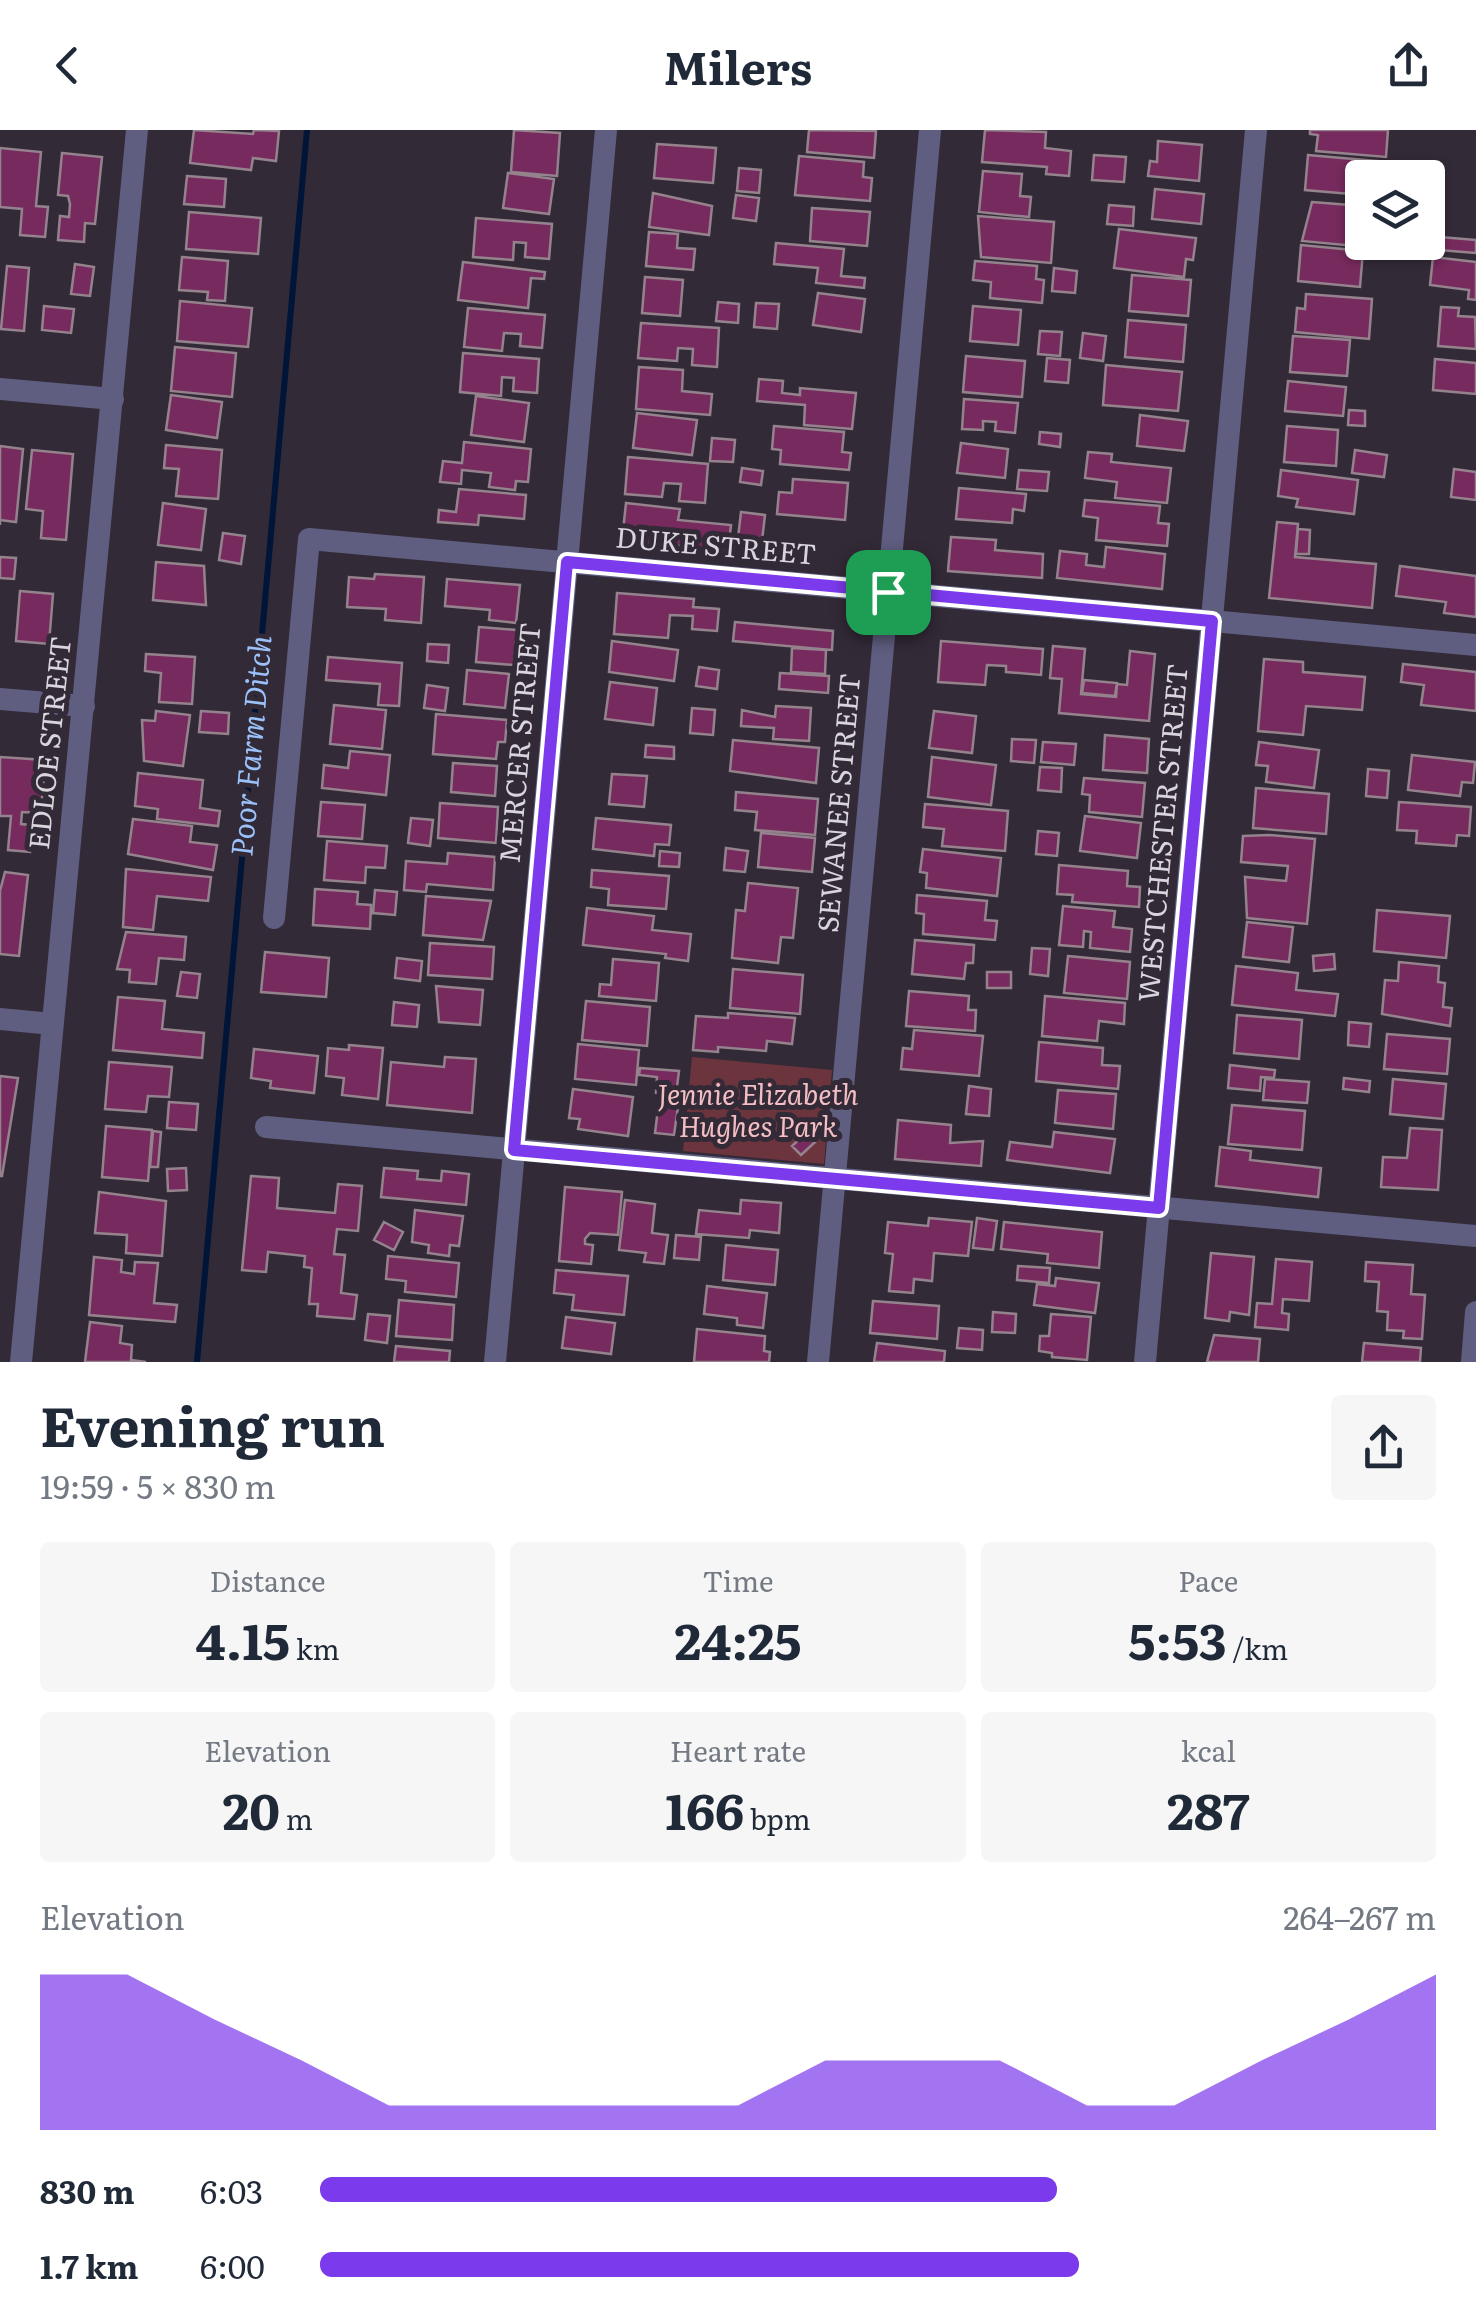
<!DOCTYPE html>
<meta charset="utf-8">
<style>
:root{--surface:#fff;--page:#f6f6f7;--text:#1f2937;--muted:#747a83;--accent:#7c3aed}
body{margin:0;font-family:Literata,serif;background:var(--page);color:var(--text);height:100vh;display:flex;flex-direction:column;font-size:38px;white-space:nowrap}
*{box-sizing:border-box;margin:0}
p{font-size:32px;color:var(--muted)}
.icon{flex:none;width:55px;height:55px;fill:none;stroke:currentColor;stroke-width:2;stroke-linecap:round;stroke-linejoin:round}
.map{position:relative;height:1232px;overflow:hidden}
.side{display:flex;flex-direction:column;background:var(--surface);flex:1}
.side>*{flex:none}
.fabs{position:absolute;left:1345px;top:30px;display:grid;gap:20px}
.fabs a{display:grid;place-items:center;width:100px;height:100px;border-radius:10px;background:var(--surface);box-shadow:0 2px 8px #0004;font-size:50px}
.pin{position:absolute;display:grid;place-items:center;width:85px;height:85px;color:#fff;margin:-42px;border-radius:20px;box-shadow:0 5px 15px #0006}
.round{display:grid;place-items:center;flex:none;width:105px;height:105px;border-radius:10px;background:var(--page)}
.summary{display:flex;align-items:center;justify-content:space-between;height:170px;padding:0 40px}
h1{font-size:55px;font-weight:700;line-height:75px}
.figures{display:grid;grid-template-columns:repeat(3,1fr);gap:15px;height:170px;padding:10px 40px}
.figures div{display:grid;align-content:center;border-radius:10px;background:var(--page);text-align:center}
.figures b{font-size:50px;font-weight:700}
.figures small{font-size:28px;font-weight:400}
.figures p{font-size:28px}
.chart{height:280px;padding:20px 40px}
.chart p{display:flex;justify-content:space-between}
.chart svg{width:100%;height:180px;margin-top:10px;fill:var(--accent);opacity:.7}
ul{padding:0 40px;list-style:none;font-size:32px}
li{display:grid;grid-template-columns:160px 120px 1fr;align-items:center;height:75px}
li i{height:25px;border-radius:12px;background:var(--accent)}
header{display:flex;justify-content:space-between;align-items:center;height:130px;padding:0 40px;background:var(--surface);font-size:45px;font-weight:700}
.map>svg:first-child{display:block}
.green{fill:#6c353e}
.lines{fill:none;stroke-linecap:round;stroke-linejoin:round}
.stream{stroke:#001537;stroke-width:6}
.building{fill:#762a5d;stroke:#94828c;stroke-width:2.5}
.minor{stroke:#5f5e81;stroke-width:22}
.route-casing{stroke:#fff;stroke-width:20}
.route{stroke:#7c3aed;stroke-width:12}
.labels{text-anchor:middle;stroke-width:10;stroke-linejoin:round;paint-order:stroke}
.street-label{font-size:28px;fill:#dad4dd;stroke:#332a37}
.park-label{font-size:28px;font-style:italic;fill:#f2bdc3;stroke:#332a37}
.water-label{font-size:30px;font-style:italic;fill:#9ac1fa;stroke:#332a37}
</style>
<header><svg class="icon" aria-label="back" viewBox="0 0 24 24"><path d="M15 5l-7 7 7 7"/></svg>Milers<svg class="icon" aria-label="share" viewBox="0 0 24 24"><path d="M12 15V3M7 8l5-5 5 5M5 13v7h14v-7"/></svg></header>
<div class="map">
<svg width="1476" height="1232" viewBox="0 0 1476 1232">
<rect width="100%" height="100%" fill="#332a37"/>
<path class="green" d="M692 927 832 940 824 1034 683 1021Z"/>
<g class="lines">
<path class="stream" d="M197 1232 307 0"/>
</g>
<path class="building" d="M194 0 253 4 254 0 279 1 276 31 253 28 251 40 190 33Z
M514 0 560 3 557 46 511 42Z
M809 0 876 1 874 28 807 22Z
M985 0 1046 2 1045 18 1071 21 1069 46 1046 44 1047 37 982 32Z
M1310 0H1388L1386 27 1316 21 1318 5 1310 4Z
M1158 11 1202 15 1199 51 1148 46 1150 31 1157 32Z
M657 14 716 18 713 53 654 48Z
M0 18 41 22 36 76 48 77 45 107 20 105 22 79 0 77Z
M62 23 102 27 95 94 85 93 84 112 58 110 60 86 69 87 70 74 68 66 58 65Z
M1094 25 1126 27 1124 52 1092 50Z
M1308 25 1387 32 1386 48H1362V65L1305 60Z
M799 26 864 32 863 47 872 48 870 71 795 65Z
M739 38 761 40 759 63 737 61Z
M983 41 1022 44 1020 66 1031 67 1029 87 979 82Z
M508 43 554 49 549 84 503 78Z
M187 46 226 49 224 77 184 74Z
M1155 59 1204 64 1201 94 1152 89Z
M653 63 712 76 709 105 649 97Z
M736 65 759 68 756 91 733 88Z
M1312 72 1362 76V112H1377L1376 118 1302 111Z
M1109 75 1134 77 1133 96 1107 94Z
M812 78 870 82 867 116 810 111Z
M189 82 261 88 258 124 186 119Z
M978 86 1054 92 1051 133 981 127Z
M476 88 552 94 549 129 525 127 526 113 514 112 513 130 473 127Z
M1119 99 1196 108 1193 130 1186 129 1184 147 1114 138Z
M649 102 678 104 677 118 695 119 693 140 646 136Z
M1428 106 1476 110V123L1415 118V112H1428Z
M776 113 844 119 841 146 865 148 864 158 816 153 818 138 774 134Z
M1301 115 1363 121 1360 157 1298 151Z
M182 127 228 131 225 171 207 170 208 162 179 160Z
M1433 127 1476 132V170L1468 169 1469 160 1430 155Z
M975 131 1037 136 1036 149 1044 150 1042 173 990 168 991 152 973 150Z
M463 132 545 142 544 149 531 148 528 178 458 170Z
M75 134 94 137 90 166 71 164Z
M7 136 29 138 24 201 1 199Z
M1054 138 1077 141 1075 163 1052 161Z
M1132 145 1191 150 1188 186 1129 181Z
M645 147 683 150 680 186 642 183Z
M818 163 865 169 861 202 813 195Z
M1306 164 1372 169 1369 209 1295 202 1297 178 1305 179Z
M180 171 252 178 248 217 177 211Z
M718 172 739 174 738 193 716 191Z
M756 173 779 174 777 199 754 197Z
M44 176 74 179 71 203 42 200Z
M973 176 1021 180 1018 215 970 211Z
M1441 177 1459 178 1458 186 1475 187 1476 219 1438 216Z
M468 178 545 185 542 218 520 216 521 204 504 203 502 221 464 217Z
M1128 190 1186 195 1183 232 1125 227Z
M641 193 719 198 717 237 692 235 693 219 678 218 677 231 638 228Z
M1040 201 1062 202 1060 226 1038 224Z
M1083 203 1106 206 1103 231 1080 228Z
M1293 206 1350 210 1347 246 1290 242Z
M175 217 236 223 232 267 171 261Z
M463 223 539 229 537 263 513 261 514 248 502 247 501 266 460 262Z
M966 226 1025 231 1022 267 963 262Z
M1047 228 1070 230 1068 253 1045 251Z
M1435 229 1476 233V264L1433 260Z
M1106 235 1182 242 1178 281 1103 275Z
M639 237 683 240 682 261 712 264 710 285 636 279Z
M759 249 783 251 782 263 800 265V258L856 263 852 299 804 295 805 275 757 271Z
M1288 251 1346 257 1343 286 1285 281Z
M171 265 222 272 217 308 166 300Z
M476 266 529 273 524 312 471 305Z
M964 269 1018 273 1015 303 995 301 996 292 983 291V300L962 299Z
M1349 280 1365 281V296L1348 295Z
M637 283 697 290 692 325 633 318Z
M1140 285 1188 291 1184 321 1137 316Z
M774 296 844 302 842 322 851 323 849 340 780 334 781 320 772 319Z
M1287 296 1338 300 1336 336 1284 332Z
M1040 302 1061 304 1060 317 1039 314Z
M712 308 735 310 733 332 710 331Z
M464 312 531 319 528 352 516 351 515 360 489 357 491 343 462 340 461 354 440 352 443 331 462 333Z
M961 313 1008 319 1005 348 957 343Z
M166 315 222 320 218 369 176 366 179 339 164 338Z
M0 316 23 319 16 392 0 390V395Z
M32 320 73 324 66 410 41 408 43 381 26 379Z
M1355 320 1387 325 1384 347 1352 343Z
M1088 322 1112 324 1111 332 1171 338 1167 373 1115 368 1117 352 1085 348Z
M628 327 708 334 705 373 679 371 681 354 664 353 662 367 625 364Z
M742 338 763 341 761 355 740 352Z
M1454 339 1476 342V370L1451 367Z
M1019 340 1049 342 1047 361 1017 359Z
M1281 340 1358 350 1354 384 1296 377 1298 369 1278 366Z
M793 349 848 353 845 390 777 384 779 362 792 363Z
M959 358 1026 364 1024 381 1013 379 1012 393 956 389Z
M459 359 526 365 524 389 479 385 478 395 438 392 439 380 456 382Z
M1085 370 1160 376 1158 393 1169 394 1167 416 1096 410 1098 388 1083 386Z
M163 373 206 379 201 420 158 415Z
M626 373 680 379 678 390 731 395 728 421 622 410Z
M741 382 765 385 762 411 738 408Z
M1277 392 1298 394 1295 427 1376 434 1372 478 1269 468Z
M1298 399 1310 400 1309 424H1296Z
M223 403 245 406 241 434 219 430Z
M951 407 996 410 995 420 1043 424 1042 448 948 441Z
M1106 417 1165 424 1162 459 1057 448 1060 421 1087 424 1086 435 1104 437Z
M0 427 16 428 14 449 0 448Z
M156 432 204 436 206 475 153 470Z
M1400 436 1476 446V487L1444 483 1446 472 1396 466Z
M375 444 424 447 421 493 385 490 386 479 347 477 349 447 374 449Z
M447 449 520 455 516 493 489 490 490 480 445 476Z
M20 461 53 464 49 514 16 511Z
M617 463 694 469 693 477 719 479 717 501 692 499 693 486 670 485 668 508 614 504Z
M735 492 833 501 832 520 733 511Z
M479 497 517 500 514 535 476 532Z
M612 511 678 520 674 551 609 542Z
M941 511 1043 519 1041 545 1006 542V536L987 535 985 555 938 552Z
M428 514 449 515 448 533 427 531Z
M1053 516 1085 519 1081 564 1116 567 1117 554 1127 555 1130 521 1155 524 1149 591 1059 583 1062 549 1050 548Z
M792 518 826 520 825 544 791 542Z
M146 524 195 527 192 574 159 572 161 543 145 541Z
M328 527 402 533 399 576 378 575 380 554 326 550Z
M1264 529 1303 532V542L1365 547 1362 580 1306 576 1303 605 1258 601Z
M1403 534 1476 542V581L1421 575 1424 555 1401 552Z
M699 537 719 540 717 559 696 556Z
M467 540 509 544 505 578 464 574Z
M780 543 829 546 828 563 779 559Z
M1084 550 1117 553 1115 566 1082 563Z
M610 552 657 558 653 595 605 589Z
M427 555 448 558 445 581 424 578Z
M334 575 386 580 382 619 330 614Z
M776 576 811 578 809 611 773 609 774 598 741 596 742 580 775 587Z
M692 578 715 580 713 605 690 603Z
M156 581 190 585 183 636 144 631 142 590 155 591Z
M201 581 229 583 228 604 199 602Z
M934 581 976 586 972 623 929 618Z
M436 584 507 590 505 612H498L496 629 433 624Z
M1105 605 1149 609 1147 643 1103 640Z
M1012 609 1036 610 1034 633 1011 631Z
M733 610 819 618 816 653 730 641Z
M1043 612 1076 614 1074 635 1041 632Z
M1259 612 1319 620 1314 658 1266 652 1268 636 1256 635Z
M646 615 674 617V629L645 627Z
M350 621 390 625 386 665 322 658 324 635 348 638Z
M1412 625 1475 632 1473 653 1462 652 1460 666 1408 660Z
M0 627 45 630 41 683 22 682 21 694 32 695 30 722 8 720 11 686H0Z
M932 627 996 635 991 675 928 667Z
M453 633 497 636 495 666 451 662Z
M1040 637 1062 638 1061 662 1038 660Z
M1368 639 1389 641 1387 668 1366 666Z
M138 643 203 650 200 678 220 681 218 696 157 689 158 679 135 676Z
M612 644 647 646 644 677 609 674Z
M1084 648 1145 653 1142 687 1089 682 1090 665 1082 664Z
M1256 658 1329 664 1326 704 1253 698Z
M736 662 818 669 815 705 755 700 757 682 735 680Z
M321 672 365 675 362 709 318 706Z
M1399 672 1471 677 1469 706 1457 705 1456 716 1416 713 1417 701 1397 700Z
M440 673 498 677 496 713 438 708Z
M925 674 1008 681 1005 721 942 716 944 699 923 697Z
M1085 686 1141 693 1137 728 1080 721Z
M411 688 433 690 430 716 408 713Z
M596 688 671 695 669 715 655 714 654 726 593 719Z
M133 689 192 696 190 712 217 715 213 740 128 724Z
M1038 701 1059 703 1057 726 1036 724Z
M761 703 815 708 812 742 758 737Z
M1269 705 1315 709 1307 794 1247 788 1245 747 1286 751 1288 736 1241 732 1243 706Z
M327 711 387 716 385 738 366 737 365 753 324 750Z
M726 718 748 721 745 742 724 740Z
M923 719 1001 728 997 766 926 758 927 743 920 742Z
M660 721 680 723 679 737 659 736Z
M448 723 495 727 493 760 427 754 426 762 404 760 406 731 447 734Z
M1059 735 1128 741 1127 756 1140 757 1139 777 1072 772 1073 765 1057 764Z
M126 739 211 747 208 771 157 766 153 800 123 797Z
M592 740 669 746 666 779 608 775 609 759 591 757Z
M5 742 28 745 19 826 0 824V761Z
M748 753 798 758 793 808 781 807 778 833 732 828 736 780 745 781Z
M315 759 358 762 357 774 371 775 370 799 313 795Z
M375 760 397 762 395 785 373 783Z
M917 765 987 771 985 790 997 791 995 810 923 804 924 784 916 783Z
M426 766 491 771 483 810 423 805Z
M1063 776 1115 781 1113 797 1132 799 1130 822 1090 818 1091 802 1084 801 1083 817 1059 815Z
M587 778 654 786 652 800 691 804 688 831 665 828 666 824 583 815Z
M1377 780 1450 786 1446 828 1374 821Z
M1247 792 1293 797 1289 832 1243 827Z
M126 802 186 807 184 830 159 828 156 854 129 852 130 840 117 839Z
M915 810 974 815 973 833H966L964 849 912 844Z
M430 813 494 817 492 849 428 845Z
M1032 818 1050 819 1048 846 1030 844Z
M265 822 329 828 326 867 261 862Z
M1334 824 1335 839 1314 841 1313 826Z
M1068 826 1130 832 1127 869 1064 863Z
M397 828 422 831 420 851 395 848Z
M613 829 659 833 656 871 599 866 600 854 611 855Z
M1399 832 1439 836 1438 852 1445 853 1443 877 1452 878 1450 896 1382 884 1385 850 1398 851Z
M1236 836 1298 843 1296 860 1338 864 1335 886 1232 875Z
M733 839 803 845 800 884 730 878Z
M181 842 200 844 197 868 177 866Z
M987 842H1011V858H987Z
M436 856 483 860 480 895 439 892Z
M909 861 969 866 968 880H976L975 901 906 896Z
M1045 866 1125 873 1124 894 1099 891 1097 911 1042 906Z
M118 867 165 871 162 899 204 903 202 928 113 920Z
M586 871 650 877 647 916 582 910Z
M394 872 419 875 417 897 392 895Z
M728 883 795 888 792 914 767 911 766 921 718 917V922L693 920 696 886 728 888Z
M1237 885 1302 890 1299 929 1234 923Z
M1349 892 1371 894 1369 917 1348 915Z
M914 900 983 906 979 946 901 939 903 918 912 919Z
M1387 904 1450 909 1447 944 1384 939Z
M1039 912 1103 918 1102 935 1120 936 1118 959 1036 951Z
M578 914 639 920 636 955 575 949Z
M349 915 383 918 378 969 342 965 344 948 326 946 328 918 349 920Z
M254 919 318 926 314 963 270 958 271 951 251 948Z
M445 927 476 929 472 983 387 975 391 932 444 937Z
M109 932 172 937 169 967 148 966 146 982 105 979Z
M1230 935 1275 940 1274 948 1261 947 1260 961 1228 958Z
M640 938 679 941 676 965 656 963 657 947 639 945Z
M0 946 18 948 2 1046H0Z
M1344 948 1370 951 1369 962 1343 959Z
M1265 949 1309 952 1307 973 1263 970Z
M1393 949 1446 954 1443 989 1390 984Z
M969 956 991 959 989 986 966 984Z
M573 959 633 967 628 1006 578 999 580 989 569 988Z
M1058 960 1116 964 1113 999 1055 993Z
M665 968 679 970 674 1005 655 1003 658 979 663 980Z
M169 972 198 974 196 1000 167 998Z
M1232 975 1305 981 1302 1020 1228 1014Z
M898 990 951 995 950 1013 983 1011 981 1036 895 1029Z
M106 996 152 1000 148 1051 102 1047Z
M1410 998 1442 1000 1438 1060 1381 1057 1383 1027 1407 1028Z
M153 1001 161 1002 158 1037H150Z
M807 1002 815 1012 801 1025 792 1016Z
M1054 1002 1115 1009 1110 1043 1007 1030 1010 1012 1052 1017Z
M1220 1017 1251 1021 1250 1030 1321 1038 1318 1067 1216 1056Z
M186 1038 187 1060 168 1061 167 1039Z
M384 1038 418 1041 417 1049 441 1051 442 1041 469 1044 466 1075 381 1067Z
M251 1046 279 1048 277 1078 335 1083 338 1054 362 1056 358 1101 337 1099 334 1124 345 1125 341 1163 357 1165 354 1189 317 1186 318 1174H309L312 1138 304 1137 305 1126 268 1122 266 1142 242 1140Z
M565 1057 622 1062 618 1105 590 1103 585 1109V1114L593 1115 591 1134 559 1131Z
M99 1062 166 1071 162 1126 126 1123 127 1105 95 1103Z
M625 1070 655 1074 652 1103 668 1105 664 1134 644 1132 646 1123 619 1120Z
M741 1070 781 1073 779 1103 750 1100 749 1108 696 1104 699 1080 740 1084Z
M415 1080 463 1086 459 1116 450 1115 449 1126 428 1123 429 1115 412 1112Z
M929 1088 972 1092 968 1126 934 1123 932 1151 914 1149 913 1163 889 1161 893 1124 885 1123 888 1092 928 1096Z
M977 1088 997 1091 993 1120 973 1118Z
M384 1092 403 1102 394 1120 374 1110Z
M1004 1092 1102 1102 1099 1138 1047 1133 1048 1124 1001 1119Z
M676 1105 701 1107 699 1130 674 1128Z
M726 1115 778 1120 775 1155 723 1150Z
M1211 1123 1254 1127 1249 1185 1230 1182 1229 1191 1205 1188Z
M388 1126 459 1133 456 1167 405 1162 406 1151 386 1149Z
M94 1127 122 1130 121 1142 134 1144 135 1132 158 1133 154 1173 177 1175 175 1192 89 1185Z
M1276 1129 1312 1132 1309 1171 1283 1169 1282 1183 1289 1184 1288 1200 1255 1197 1257 1173 1272 1174Z
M1366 1132 1413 1135 1411 1164 1425 1165 1422 1209 1403 1208 1404 1201 1387 1200 1388 1182 1377 1181 1379 1152 1365 1151Z
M1018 1136 1050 1138 1049 1153 1017 1150Z
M556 1140 628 1146 624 1185 572 1180 574 1165 554 1163Z
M1056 1148 1099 1153 1095 1183 1034 1175 1037 1154 1055 1156Z
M707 1156 767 1163 763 1198 737 1195V1188L704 1184Z
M399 1170 454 1175 452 1210 396 1206Z
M873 1171 939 1176 937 1209 870 1203Z
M993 1182 1016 1184 1015 1203 992 1202Z
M368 1184 390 1186 387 1213 365 1210Z
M1051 1184 1091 1187 1087 1230 1052 1227V1223L1039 1221 1040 1206H1049Z
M566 1187 615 1193 611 1224 562 1218Z
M90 1192 122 1196 120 1213 132 1215 131 1230 146 1232H85Z
M959 1198 983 1200 982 1220 957 1218Z
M697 1199 765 1206 764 1221 770 1222 769 1232H694Z
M1214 1205 1260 1209 1258 1232H1207Z
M877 1213 945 1221 944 1232H874Z
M1364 1213 1421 1218 1420 1232H1362Z
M396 1216 450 1221 449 1232H394Z"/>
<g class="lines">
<path class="minor" d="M0 259 113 269
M0 569 84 576
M274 788 309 409 1476 515
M0 889 52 894
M266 997 1476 1106
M21 1232 137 0
M495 1232 606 0
M818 1232 930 0
M1145 1232 1256 0
M1472 1232 1476 1182"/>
</g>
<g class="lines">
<defs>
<path id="route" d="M567 432 1212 491 1159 1078 514 1020Z"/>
</defs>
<use href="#route" class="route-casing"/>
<use href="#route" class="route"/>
</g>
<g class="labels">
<g class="street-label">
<text transform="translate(716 416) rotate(5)" y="10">DUKE STREET</text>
<text transform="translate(50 613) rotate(-84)" y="10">EDLOE STREET</text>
<text transform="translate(520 613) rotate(-85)" y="10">MERCER STREET</text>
<text transform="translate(839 673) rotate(-85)" y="10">SEWANEE STREET</text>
<text transform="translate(1163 703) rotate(-85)" y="10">WESTCHESTER STREET</text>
</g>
<g class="park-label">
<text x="758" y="975">Jennie Elizabeth<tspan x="758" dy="32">Hughes Park</tspan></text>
</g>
<g class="water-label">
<text transform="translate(252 616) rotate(-85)" y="10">Poor Farm Ditch</text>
</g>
</g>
</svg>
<div class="fabs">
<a><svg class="icon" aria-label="layers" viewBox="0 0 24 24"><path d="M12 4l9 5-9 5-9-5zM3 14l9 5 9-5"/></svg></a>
</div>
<div class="pin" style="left:888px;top:462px;background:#1e9e55"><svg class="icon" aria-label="arrive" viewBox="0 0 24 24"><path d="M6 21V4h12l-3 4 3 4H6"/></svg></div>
</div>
<section class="side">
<div class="summary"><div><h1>Evening run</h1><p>19:59 · 5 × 830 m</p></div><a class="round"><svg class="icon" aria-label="share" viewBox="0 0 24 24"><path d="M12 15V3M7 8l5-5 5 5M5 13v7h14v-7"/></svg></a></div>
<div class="figures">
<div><p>Distance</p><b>4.15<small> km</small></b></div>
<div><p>Time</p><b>24:25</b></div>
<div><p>Pace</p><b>5:53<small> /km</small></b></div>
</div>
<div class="figures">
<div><p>Elevation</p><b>20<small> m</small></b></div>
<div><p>Heart rate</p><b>166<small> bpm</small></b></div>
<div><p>kcal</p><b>287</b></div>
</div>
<div class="chart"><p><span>Elevation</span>264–267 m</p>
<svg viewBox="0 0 160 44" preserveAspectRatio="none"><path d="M0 44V6L10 6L20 17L30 27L40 38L50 38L60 38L70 38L80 38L90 27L100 27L110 27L120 38L130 38L140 27L150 17L160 6V44z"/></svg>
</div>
<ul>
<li><b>830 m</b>6:03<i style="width:66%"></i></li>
<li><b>1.7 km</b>6:00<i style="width:68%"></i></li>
</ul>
</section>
